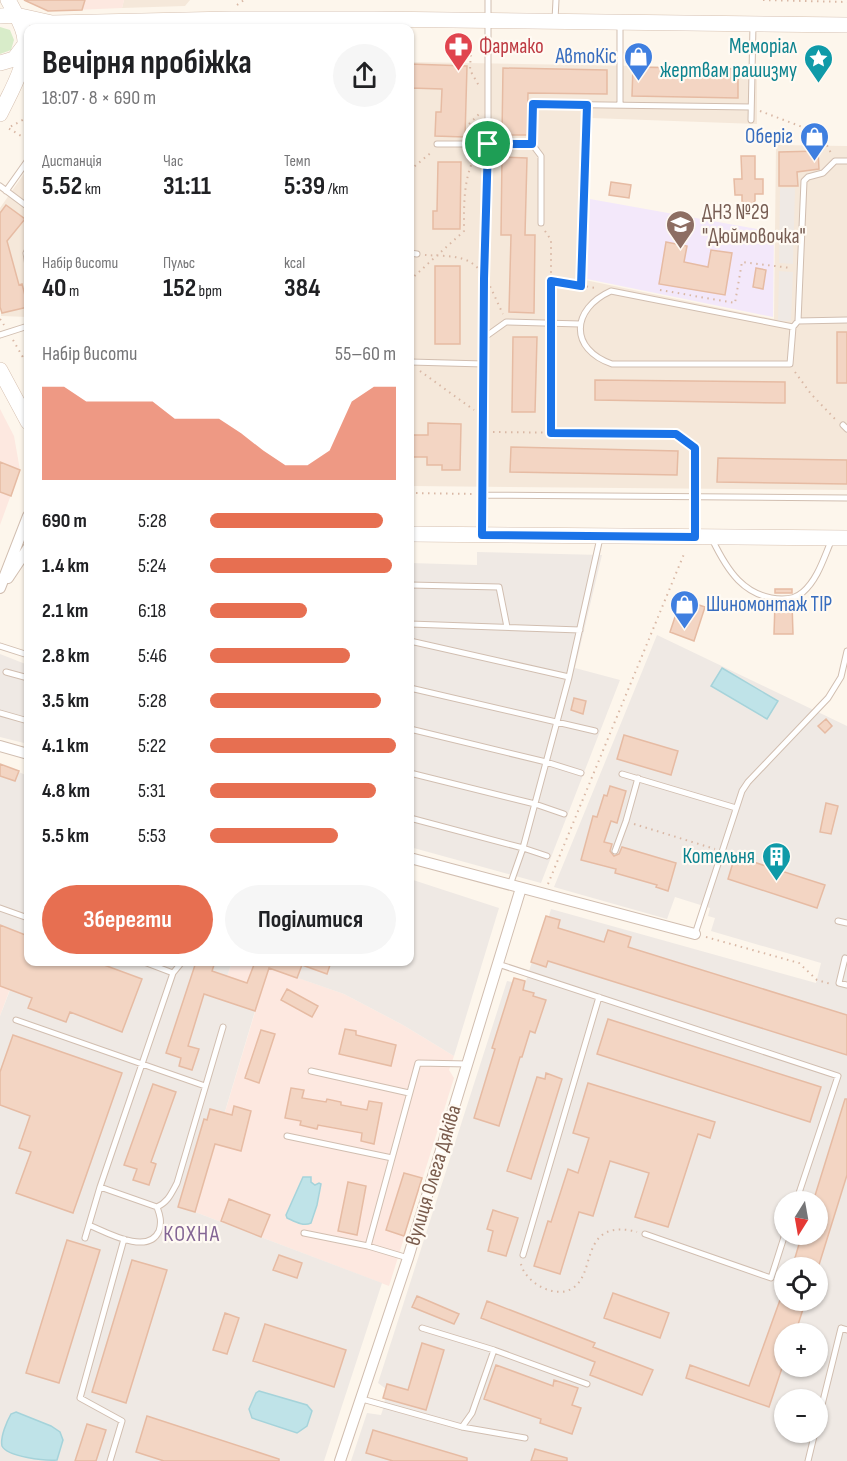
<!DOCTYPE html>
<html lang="uk">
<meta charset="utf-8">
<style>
:root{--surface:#fff;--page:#f6f6f6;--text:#202124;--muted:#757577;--accent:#e76f51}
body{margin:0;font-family:"Sofia Sans Condensed",sans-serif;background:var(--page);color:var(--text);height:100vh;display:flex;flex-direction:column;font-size:22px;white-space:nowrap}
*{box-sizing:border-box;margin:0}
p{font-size:20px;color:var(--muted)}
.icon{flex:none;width:33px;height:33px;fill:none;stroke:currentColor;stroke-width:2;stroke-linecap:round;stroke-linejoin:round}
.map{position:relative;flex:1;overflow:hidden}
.panel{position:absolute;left:24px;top:24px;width:390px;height:942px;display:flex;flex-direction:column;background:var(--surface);border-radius:12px;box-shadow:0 2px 4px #0004}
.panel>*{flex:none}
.needle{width:39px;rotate:191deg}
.controls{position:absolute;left:774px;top:1191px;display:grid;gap:12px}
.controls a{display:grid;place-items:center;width:54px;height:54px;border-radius:50%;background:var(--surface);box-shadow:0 2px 4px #0004;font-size:30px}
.pin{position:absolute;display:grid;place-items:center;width:51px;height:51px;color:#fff;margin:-26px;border:3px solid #fff;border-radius:50%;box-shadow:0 2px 6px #0007}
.round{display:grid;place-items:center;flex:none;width:63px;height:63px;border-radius:32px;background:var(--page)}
.summary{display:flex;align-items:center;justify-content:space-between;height:102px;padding:0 18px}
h1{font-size:33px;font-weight:700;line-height:45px}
.metrics{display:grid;grid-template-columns:repeat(3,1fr);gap:9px;height:102px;padding:6px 18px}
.metrics div{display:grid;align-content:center}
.metrics b{font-size:26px;font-weight:700}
.metrics small{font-size:16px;font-weight:400}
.metrics p{font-size:16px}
.chart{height:168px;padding:12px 18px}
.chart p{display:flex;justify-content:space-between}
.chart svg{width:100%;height:108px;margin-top:6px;fill:var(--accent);opacity:.7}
.action{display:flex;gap:12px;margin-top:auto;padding:12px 18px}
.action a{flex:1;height:69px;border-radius:36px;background:var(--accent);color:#fff;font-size:24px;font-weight:700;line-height:69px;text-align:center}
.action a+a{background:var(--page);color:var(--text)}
ul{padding:0 18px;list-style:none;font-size:20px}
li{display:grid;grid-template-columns:96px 72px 1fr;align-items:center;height:45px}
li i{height:15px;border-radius:8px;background:var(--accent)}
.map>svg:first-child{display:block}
.residential{fill:#f5e8da}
.commercial{fill:#fde8e0}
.industrial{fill:#efe9e4;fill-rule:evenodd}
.education{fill:#f3e8fa}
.green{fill:#d8ecc9}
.water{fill:#bfe3e8;stroke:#a5d3da;stroke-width:1.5}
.building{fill:#f3d5c3;stroke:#e6bba3;stroke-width:1.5}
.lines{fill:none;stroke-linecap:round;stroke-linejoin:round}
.lane-casing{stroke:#d1beb0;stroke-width:7}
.street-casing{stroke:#d1beb0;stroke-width:12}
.secondary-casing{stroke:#d6c0b0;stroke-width:16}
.path{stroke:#d9b8a5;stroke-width:2;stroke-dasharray:1.5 4.5;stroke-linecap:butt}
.lane{stroke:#fff;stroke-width:5}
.street{stroke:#fff;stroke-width:10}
.secondary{stroke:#fff;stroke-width:15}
.route-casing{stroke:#fff;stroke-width:12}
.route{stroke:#1a73e8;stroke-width:8}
.labels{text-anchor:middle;stroke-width:4.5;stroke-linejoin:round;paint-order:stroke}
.health-label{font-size:21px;fill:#be3a42;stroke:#fffaf3;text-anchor:start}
.culture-label{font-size:21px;fill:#0d838f;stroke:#fffaf3;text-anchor:end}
.shop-label{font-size:21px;fill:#366cbe;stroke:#fffaf3;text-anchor:end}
.education-label{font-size:21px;fill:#785e54;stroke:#fffaf3;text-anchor:start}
.street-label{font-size:21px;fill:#7a5c4d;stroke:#fffaf3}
.neighbourhood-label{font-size:22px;letter-spacing:1.5px;fill:#846695;stroke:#fffaf3}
</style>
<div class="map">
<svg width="847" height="1461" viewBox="0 0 847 1461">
<rect width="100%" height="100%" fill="#fdf6ec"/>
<path class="residential" d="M124 0H190L185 6 122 8Z
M410 62 757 68V124L591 118 585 280 774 319 776 145 847 146V490L410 486Z
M28 168V317L1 316 0 208Z"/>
<path class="commercial" d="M29 0H124L122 8 49 11 28 2Z
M0 409 14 436 20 470 0 525Z
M232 962H272L270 968 344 994 403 1025 454 1056 449 1070 454 1078 389 1286 195 1212 255 1012 219 999Z
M0 986 10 989 0 1016Z"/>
<path class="industrial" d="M780 188H795L793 264 779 263Z
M779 271 793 272 791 321H778Z
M477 552 602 555 575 668 620 680 541 883 410 847V563L477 565Z
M657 635 847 726V1461H351L367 1413 381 1415 384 1406 386 1389 378 1383 507 981 513 982 514 978 526 981 546 916H549L551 909 816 983 821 963 711 931 715 918 708 916 710 908 675 897 667 919 554 887ZM784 1202H818V1234H784ZM784 1268H818V1300H784ZM784 1334H818V1366H784ZM784 1400H818V1432H784Z
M0 654 28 665V744L0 737Z
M0 764 28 776V962H232L219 999 255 1011 195 1212 382 1283 324 1461H0V1016L10 990 0 986Z
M410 879 499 908 454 1056 403 1025 344 994 269 968 272 962H410Z"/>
<path class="education" d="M590 199 774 232 773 317 587 279Z"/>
<path class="green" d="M0 27 10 30 14 40 11 50 0 54Z"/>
<path class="water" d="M722 668 778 701 767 719 711 686Z
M303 1177H311V1182L315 1185 319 1183 321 1184 317 1205 311 1223C303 1227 294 1221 287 1218L286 1215Z
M259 1391 307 1405 312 1411 307 1426 297 1433 252 1418 249 1409 256 1393Z
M16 1412 51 1426 60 1432 63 1440 57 1460C46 1461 7 1457 2 1446 0 1437 7 1421 11 1414Z"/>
<path class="building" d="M24 0H85L82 10 48 11Z
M410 64 467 66 465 137 435 136 436 112H441L442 89 410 88Z
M633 67 738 69V98L632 96Z
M503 68 607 70V94L528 93 527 135H502Z
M818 151 819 169 797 172 798 186H779V152Z
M741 156H755V179H763V194H755V201L752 204H746L742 201V195H735L734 179H742Z
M502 157 527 158 525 235H535L534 313 509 312 511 235H501Z
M438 162H461L460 229H433V211H437Z
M611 182 631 185 629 198 609 195Z
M6 205 25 219 7 241 19 285 22 284 28 307 2 313 0 307V213Z
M666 242 687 246 684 262 708 267 711 250 732 253 725 295 659 284Z
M435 266H460V344H435Z
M756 268 766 270 763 289 753 287Z
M837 332H847V383H837Z
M513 337H537L535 412H512Z
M595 380 785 382V403L595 400Z
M428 423 461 424 460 470H442V465H427V457H410V435H428Z
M511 447 678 451 677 475 510 472Z
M718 458 847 460V484L717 482Z
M0 462 20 470 11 496 0 492Z
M775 589H792V593H775Z
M681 599 705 607 694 641 670 632Z
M775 603H792L793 634H774Z
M574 698 586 701 583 714 571 710Z
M826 719 832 726 825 733 818 726Z
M624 735 678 751 671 775 617 759Z
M0 764 19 771 15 781 0 776Z
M610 786 626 791 617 823 611 821 604 842 612 844 610 851 614 856 619 854 622 847 676 863 668 891 656 887 657 885 615 873 616 869 581 860 593 816 597 817 604 795 607 796Z
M826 803 838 806 831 834 820 832Z
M735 856 825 885 817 908 728 879Z
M546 916 560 920 558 928 604 942 608 930 631 937 628 947 847 1015V1055L548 961 546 967 531 962Z
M0 925 28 936V962H96L142 979 122 1032 70 1012 66 1022 28 1008 32 998 0 986Z
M196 962H215L212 971 247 983 255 962H331L327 974 302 965 297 978 269 968 255 1011 204 994 188 1046 199 1049 192 1070 179 1066 181 1058 166 1053Z
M514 978 525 981 523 990 534 993 533 996 546 1000 535 1033 530 1031 522 1057H520L499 1126 474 1118 495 1049 492 1048Z
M287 989 318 1006 312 1017 281 1000Z
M608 1019 821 1087 810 1122 597 1054Z
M345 1029 356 1031V1035L396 1045 391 1066 339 1054Z
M261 1030 275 1034 259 1083 245 1078Z
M13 1035 122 1073 73 1213 16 1193 31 1152 19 1148 30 1116 0 1105V1072Z
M546 1073 562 1079 531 1179 507 1171 537 1077 545 1079Z
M588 1083 715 1122 710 1138 698 1134 668 1227 635 1217 649 1173 610 1161 593 1216 579 1212 560 1274 534 1266 548 1221 551 1222 568 1169 578 1173 589 1138 573 1133Z
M153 1084 176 1092 151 1162 156 1164 149 1185 133 1180 137 1169 124 1165Z
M291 1088 304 1090 302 1098 326 1102 327 1099 341 1102V1105L367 1110 369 1101 382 1103 374 1144 361 1141 362 1133 318 1125 317 1129 300 1125 301 1121 285 1118Z
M845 1099H847V1175L818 1268H792L802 1234H818V1202H813Z
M234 1106 251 1111 241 1151 215 1144 195 1212 178 1207 204 1119 207 1120 210 1109 232 1115Z
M404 1173 422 1178 404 1236 386 1230Z
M348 1182 366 1186 357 1235 338 1231Z
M229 1199 270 1215 261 1237 221 1221Z
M493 1210 518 1218 506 1256 488 1251 493 1231 487 1229Z
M67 1240 100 1250 59 1383 26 1373Z
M279 1255 302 1263 297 1278 273 1270Z
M132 1260 167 1270 126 1403 92 1392Z
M613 1293 669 1313 660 1338 604 1318Z
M417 1296 459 1314 454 1324 412 1307Z
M780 1300H797L805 1303 795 1334H784V1362L769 1407 686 1378 690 1365 749 1386Z
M487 1301 595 1343 593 1347 653 1370 642 1395 590 1375 595 1362 481 1318Z
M225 1313 239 1318 227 1354 213 1350Z
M265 1324 346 1350 334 1387 253 1361Z
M422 1343 444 1350 426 1410 383 1398 387 1384 408 1390Z
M496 1365 553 1386 554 1380 578 1388 572 1405 581 1408 572 1434 540 1423 541 1419 484 1399Z
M147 1416 279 1459V1461H164L136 1452Z
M87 1424 106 1430 96 1461H75Z
M373 1430 467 1458V1461H393L366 1453Z
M535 1449 567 1458V1461H531Z"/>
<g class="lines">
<defs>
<path id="lane" d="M488 0V144
M555 20 556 0
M620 105V23
M751 120 753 25
M437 144H532L541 156V223
M532 144 533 104 751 107
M0 186 28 207
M6 191 28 160
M28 249 26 253 28 266
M410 253 417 254
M798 321 847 320
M793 327 611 291C571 309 569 349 612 364H790L793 327 798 321 804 181 808 177 823 173 835 161H847
M0 335 28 326
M410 362 484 364
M843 425 847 429
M483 495 847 498
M695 497V534
M482 533 485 337 506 322 580 324
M712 539C727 570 744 598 782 599 790 599 796 598 803 592 818 579 824 557 832 539
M410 585 499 587 507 627
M410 624 580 630
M410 641 569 677
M0 646 28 655
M6 672 28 678
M410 688 595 731
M0 713 28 721
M410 729 546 762 581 773
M410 773 535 804 564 814
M622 774 736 808
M410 818 523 848 547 856
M615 851 626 821 638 778
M510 885 523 848 569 677 600 538
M0 908 28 918
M838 921 847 923
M695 934 742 791 748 782 828 698 841 677 847 651
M847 959 845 958 839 983 847 985
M144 962 173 973
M498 964 838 1076 796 1202
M16 1020 205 1086
M311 1071 409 1093
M287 1136 392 1158
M100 1187 157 1207C168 1202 171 1194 177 1183L223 1027
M89 1225C106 1232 148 1256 159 1231 162 1222 160 1215 157 1207
M304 1233 368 1246 408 1258
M645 1234 771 1278 785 1234
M85 1238 100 1187 173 973 182 962
M368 1246 418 1063 468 1064
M523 1255 599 997
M422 1328 494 1350 587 1384
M362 1399 462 1427 525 1438
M818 1421 841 1328 847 1330
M462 1427 472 1413 494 1350
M110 1461 122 1421 80 1398 124 1239
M808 1461 815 1432"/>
<path id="street" d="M8 578 28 548
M0 588 28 516
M0 746 28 754
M410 858 695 934
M340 1461 408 1258 521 888"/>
<path id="secondary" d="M0 16 16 15 52 23 231 19H375L847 25
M0 63 14 59 23 47
M0 114C11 91 30 61 24 34 21 22 14 11 8 0
M0 370 28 422
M410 534 847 538"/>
</defs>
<use href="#lane" class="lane-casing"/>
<use href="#street" class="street-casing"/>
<use href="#secondary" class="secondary-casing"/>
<path class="path" d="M763 0 847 2
M237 5 244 0
M471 49 470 70 479 86
M760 111 821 134 831 153
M28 117 8 128 28 140
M469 136V124L480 113
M410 170 433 151
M545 231 551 240V313
M425 255C437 256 451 255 463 259 485 265 493 295 503 314
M410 280 464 231C464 203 463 178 477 152
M551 281 596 288
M581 286 587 114
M660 290 735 303 742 262 791 268
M0 319 4 325
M485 325 488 153
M13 340 28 366
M420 371 474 410
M795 372 811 394 836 420
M493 432 676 434 695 448V488
M551 433V331
M410 493 474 494
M634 824 715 849
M548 884 684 554
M706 937 799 963 817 980 831 984
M521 1264C525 1282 555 1300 573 1288 591 1276 585 1245 605 1233 614 1228 627 1229 637 1232"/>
<use href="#lane" class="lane"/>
<use href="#street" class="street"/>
<use href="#secondary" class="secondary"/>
</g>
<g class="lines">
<defs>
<path id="route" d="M533 104 587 105 581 286 551 281V433L676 434 695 448V537L482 535 484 279 488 144H532Z"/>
</defs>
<use href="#route" class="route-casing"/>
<use href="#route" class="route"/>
</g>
<defs>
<symbol id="pharmacy-pin" viewBox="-11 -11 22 30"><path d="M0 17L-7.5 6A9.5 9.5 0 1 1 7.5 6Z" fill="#e0444e" stroke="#fffaf3"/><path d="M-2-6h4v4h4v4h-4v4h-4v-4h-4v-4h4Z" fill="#fff"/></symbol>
<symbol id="shop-pin" viewBox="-11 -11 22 30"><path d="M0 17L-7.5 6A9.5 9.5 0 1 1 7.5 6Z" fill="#3f7fe0" stroke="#fffaf3"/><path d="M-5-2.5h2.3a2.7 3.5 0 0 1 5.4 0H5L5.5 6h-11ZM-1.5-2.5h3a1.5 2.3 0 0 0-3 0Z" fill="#fff"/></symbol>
<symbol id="sight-pin" viewBox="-11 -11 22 30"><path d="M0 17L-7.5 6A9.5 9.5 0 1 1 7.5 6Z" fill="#0f9aa8" stroke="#fffaf3"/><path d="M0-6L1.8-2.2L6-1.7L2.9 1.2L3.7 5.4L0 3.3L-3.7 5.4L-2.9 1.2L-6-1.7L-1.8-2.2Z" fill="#fff"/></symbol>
<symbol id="school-pin" viewBox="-11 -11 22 30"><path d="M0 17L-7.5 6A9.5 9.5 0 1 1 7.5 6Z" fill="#8d6e63" stroke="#fffaf3"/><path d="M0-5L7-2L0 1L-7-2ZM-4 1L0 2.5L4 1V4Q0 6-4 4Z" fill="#fff"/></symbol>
<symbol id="building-pin" viewBox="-11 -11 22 30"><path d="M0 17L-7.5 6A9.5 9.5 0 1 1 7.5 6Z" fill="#0f9aa8" stroke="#fffaf3"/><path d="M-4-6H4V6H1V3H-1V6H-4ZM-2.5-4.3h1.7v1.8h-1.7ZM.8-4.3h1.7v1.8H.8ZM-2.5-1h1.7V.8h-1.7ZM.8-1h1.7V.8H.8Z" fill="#fff"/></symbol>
</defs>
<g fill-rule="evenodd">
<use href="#pharmacy-pin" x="442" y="30" width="33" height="45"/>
<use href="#shop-pin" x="622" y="40" width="33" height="45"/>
<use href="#sight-pin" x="802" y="42" width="33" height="45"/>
<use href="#shop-pin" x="798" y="120" width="33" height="45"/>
<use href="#school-pin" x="664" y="208" width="33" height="45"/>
<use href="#shop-pin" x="668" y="588" width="33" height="45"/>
<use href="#building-pin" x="760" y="840" width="33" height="45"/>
</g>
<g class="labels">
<g class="health-label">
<text x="479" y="53">Фармако</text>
</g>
<g class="culture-label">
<text x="797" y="53">Меморіал<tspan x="797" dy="24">жертвам рашизму</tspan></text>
<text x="755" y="863">Котельня</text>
</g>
<g class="shop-label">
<text x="617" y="63">АвтоКіс</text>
<text x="793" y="143">Оберіг</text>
<text x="706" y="611" text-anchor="start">Шиномонтаж ТІР</text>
</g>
<g class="education-label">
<text x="702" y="219">ДНЗ №29<tspan x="702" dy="24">"Дюймовочка"</tspan></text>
</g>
<g class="street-label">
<text transform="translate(433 1175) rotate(-73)" y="7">вулиця Олега Дяківа</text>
</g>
<g class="neighbourhood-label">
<text x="192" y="1241">КОХНА</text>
</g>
</g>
</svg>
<div class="controls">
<a><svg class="needle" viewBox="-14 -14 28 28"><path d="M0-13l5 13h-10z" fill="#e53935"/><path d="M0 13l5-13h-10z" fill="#757577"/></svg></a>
<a><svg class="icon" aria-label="locate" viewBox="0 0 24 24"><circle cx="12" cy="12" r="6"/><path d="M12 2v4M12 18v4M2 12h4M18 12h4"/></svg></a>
<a>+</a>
<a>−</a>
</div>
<div class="pin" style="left:488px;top:144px;background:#1e9e55"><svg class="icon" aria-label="arrive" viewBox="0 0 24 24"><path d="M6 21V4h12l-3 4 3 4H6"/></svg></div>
<section class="panel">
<div class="summary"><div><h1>Вечірня пробіжка</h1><p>18:07 · 8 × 690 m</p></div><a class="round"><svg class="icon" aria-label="share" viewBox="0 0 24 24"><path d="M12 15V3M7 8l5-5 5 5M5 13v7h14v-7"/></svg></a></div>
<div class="metrics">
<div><p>Дистанція</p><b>5.52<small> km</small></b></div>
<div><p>Час</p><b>31:11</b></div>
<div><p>Темп</p><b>5:39<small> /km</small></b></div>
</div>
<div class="metrics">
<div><p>Набір висоти</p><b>40<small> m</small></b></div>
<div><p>Пульс</p><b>152<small> bpm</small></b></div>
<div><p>kcal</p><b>384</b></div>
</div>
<div class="chart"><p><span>Набір висоти</span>55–60 m</p>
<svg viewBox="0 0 160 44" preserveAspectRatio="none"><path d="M0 44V6L10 6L20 12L30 12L40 12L50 12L60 19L70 19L80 19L90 25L100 32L110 38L120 38L130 32L140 12L150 6L160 6V44z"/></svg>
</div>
<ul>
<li><b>690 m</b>5:28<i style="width:93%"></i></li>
<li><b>1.4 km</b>5:24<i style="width:98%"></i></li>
<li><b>2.1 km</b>6:18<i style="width:52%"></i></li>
<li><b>2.8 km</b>5:46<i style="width:75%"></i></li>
<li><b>3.5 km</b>5:28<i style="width:92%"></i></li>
<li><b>4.1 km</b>5:22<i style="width:100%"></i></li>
<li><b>4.8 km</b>5:31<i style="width:89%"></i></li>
<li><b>5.5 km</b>5:53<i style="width:69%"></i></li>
</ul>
<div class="action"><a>Зберегти</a><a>Поділитися</a></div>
</section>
</div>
